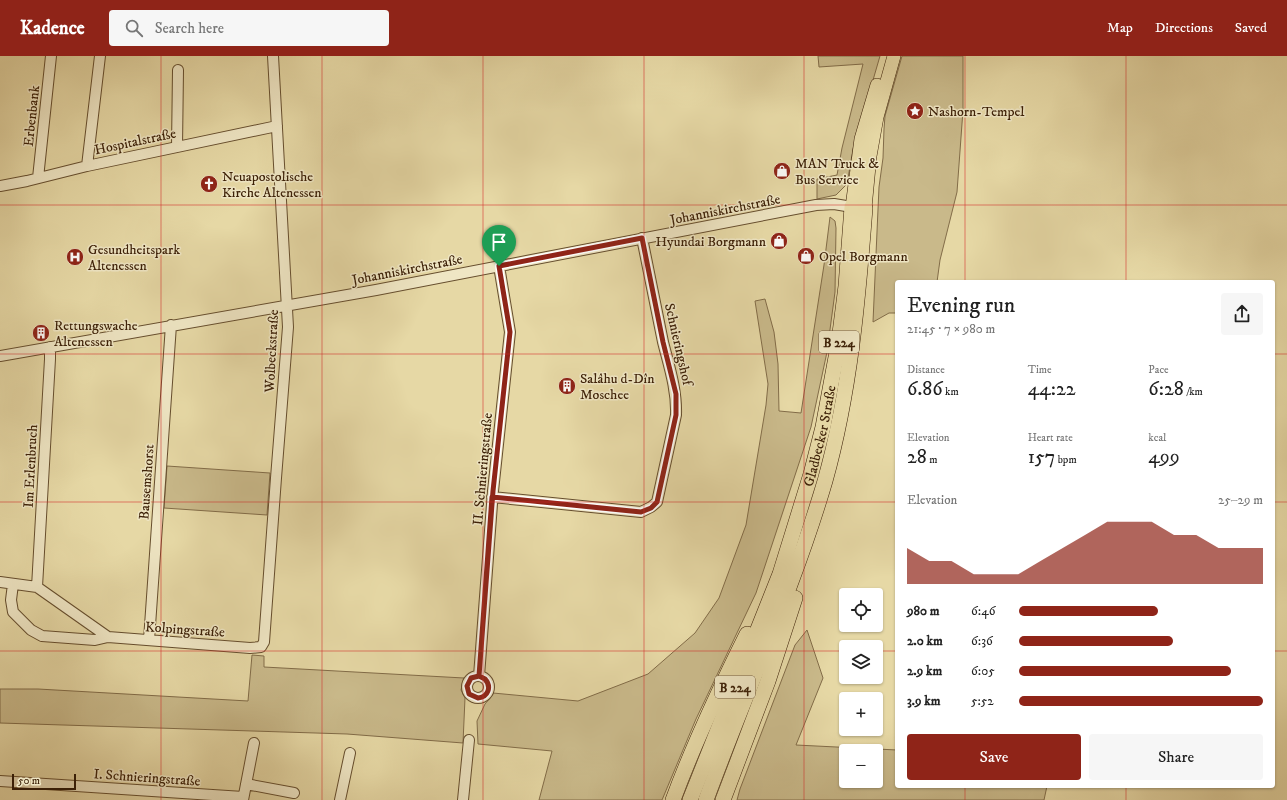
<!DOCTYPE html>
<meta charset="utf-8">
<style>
:root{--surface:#fff;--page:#f6f6f6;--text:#222;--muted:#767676;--accent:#8f2418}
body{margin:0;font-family:"IM FELL DW Pica",serif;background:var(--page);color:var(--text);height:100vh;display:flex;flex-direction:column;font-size:15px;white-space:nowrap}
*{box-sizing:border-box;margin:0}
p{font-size:13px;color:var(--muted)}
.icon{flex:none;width:22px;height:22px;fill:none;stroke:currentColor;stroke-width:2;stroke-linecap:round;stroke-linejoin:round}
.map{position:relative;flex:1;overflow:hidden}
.drawer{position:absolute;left:895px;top:224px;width:380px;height:508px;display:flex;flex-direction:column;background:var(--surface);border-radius:4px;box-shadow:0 1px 3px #0004}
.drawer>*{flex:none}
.tools{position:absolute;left:839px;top:532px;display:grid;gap:8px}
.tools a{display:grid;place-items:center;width:44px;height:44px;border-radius:4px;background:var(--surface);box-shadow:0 1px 3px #0004;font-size:20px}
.scale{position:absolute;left:12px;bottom:10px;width:64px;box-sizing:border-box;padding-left:4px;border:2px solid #3c2007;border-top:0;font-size:11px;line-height:14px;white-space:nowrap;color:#3c2007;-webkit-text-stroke:3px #efe6c4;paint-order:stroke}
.pin{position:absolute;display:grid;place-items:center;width:34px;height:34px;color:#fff;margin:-41px -17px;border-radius:50% 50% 50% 0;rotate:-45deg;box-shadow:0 0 4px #0007}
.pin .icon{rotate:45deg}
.round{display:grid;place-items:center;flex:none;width:42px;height:42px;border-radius:4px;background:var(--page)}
.overview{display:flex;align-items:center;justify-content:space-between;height:68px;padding:0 12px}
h1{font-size:22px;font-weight:600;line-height:30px}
.metrics{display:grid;grid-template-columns:repeat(3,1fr);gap:6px;height:68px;padding:4px 12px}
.metrics div{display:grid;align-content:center}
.metrics b{font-size:20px;font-weight:600}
.metrics small{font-size:11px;font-weight:400}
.metrics p{font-size:11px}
.chart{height:112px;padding:8px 12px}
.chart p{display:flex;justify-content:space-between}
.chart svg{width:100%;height:72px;margin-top:4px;fill:var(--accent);opacity:.7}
.button{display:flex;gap:8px;margin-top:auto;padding:8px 12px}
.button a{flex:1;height:46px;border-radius:4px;background:var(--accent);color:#fff;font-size:16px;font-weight:600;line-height:46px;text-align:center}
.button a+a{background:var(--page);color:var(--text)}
ul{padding:0 12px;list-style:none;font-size:13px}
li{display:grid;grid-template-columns:64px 48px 1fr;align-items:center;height:30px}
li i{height:10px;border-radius:5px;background:var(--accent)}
header{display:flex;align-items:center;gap:24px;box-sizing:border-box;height:56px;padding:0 20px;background:var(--accent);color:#fff}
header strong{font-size:19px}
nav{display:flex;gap:22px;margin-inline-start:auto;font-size:14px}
.search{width:280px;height:36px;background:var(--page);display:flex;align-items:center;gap:10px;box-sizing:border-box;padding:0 14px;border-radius:4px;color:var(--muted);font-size:15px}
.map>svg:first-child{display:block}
.green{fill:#c9b98a;stroke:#826c48;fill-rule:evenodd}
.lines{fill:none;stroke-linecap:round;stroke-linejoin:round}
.minor-casing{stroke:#664e2e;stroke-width:12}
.major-casing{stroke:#3c2007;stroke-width:14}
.highway-casing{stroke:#3c2007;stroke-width:16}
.minor{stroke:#efe6c4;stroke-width:10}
.major{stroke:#e6d8a5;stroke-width:13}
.highway{stroke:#e6d8a5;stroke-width:15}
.route-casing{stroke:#fff;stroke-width:8}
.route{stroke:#8f2418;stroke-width:5}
.grid{fill:none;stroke:#d62828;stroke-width:1;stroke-opacity:0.55}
.labels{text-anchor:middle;stroke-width:3;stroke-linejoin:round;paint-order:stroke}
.shield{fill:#efe6c4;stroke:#725b40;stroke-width:1}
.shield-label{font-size:13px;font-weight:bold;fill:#3c2007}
.poi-label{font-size:14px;fill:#3c2007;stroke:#efe6c4;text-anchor:start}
.street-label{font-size:14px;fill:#3c2007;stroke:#efe6c4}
</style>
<header>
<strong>Kadence</strong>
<div class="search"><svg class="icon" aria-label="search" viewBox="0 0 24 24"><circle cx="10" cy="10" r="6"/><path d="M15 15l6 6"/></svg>Search here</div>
<nav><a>Map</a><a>Directions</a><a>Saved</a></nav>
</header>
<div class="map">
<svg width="1287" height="744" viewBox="0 0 1287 744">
<rect width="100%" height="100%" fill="#e6d8a5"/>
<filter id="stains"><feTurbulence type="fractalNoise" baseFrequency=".005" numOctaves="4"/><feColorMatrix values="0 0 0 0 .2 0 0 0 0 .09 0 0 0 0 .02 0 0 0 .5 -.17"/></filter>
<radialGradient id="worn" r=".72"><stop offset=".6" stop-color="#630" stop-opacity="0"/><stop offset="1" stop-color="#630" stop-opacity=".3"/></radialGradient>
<path class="green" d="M818 0H880L853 93 847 128 836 139 817 143V123L837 119 842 92 863 8 819 11Z
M902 0H963V54L957 136 940 204 937 226H897V257H889L873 266 879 131 883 102 884 73 885 60Z
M830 161 835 165 836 172 835 236 827 296 811 371 756 537 696 663 662 744H539L552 695 478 688 477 665 485 648 491 641 493 637 578 645 648 618 695 577 719 542 746 469 766 349 768 328 755 245 765 243 774 276 778 308 779 355 801 357 824 209Z
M167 410 270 417 267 459 164 452Z
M807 574 823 622 796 689 897 694V730H1047L1044 744H737L740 733 795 589ZM846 695H876V725H846Z
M252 599 264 600V611L464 622 461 634 465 642 463 687 347 678 0 667V633H38L248 645Z"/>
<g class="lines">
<defs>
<path id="minor" d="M177 91 178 14
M87 110 100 0
M38 122 51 0
M0 130 27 125 87 110 277 70
M0 300 376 234 816 149 834 148 858 152
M492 441 641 456 651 451 657 446 676 359C677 334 669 310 663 286 656 251 649 217 642 182
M0 526 37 531 108 581 250 592 261 591 264 586 276 422 288 271 273 0
M13 528 11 544 13 556 31 574 42 580 95 584 108 581
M37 531 50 303V291
M149 584 171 269
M467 631a11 11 0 1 1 22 0a11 11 0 1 1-22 0Z
M479 620 493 435 510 276 499 210
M0 725 243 741
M246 728 294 737
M243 744 254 687
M340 744 350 697
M463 744 469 684"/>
<path id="major" d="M852 151 861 83 877 29
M865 152 870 100 877 61 894 0"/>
<g id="highway">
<path d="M673 744C694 687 720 632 747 578"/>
<path id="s1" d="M690 744 780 518 811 418 823 371 839 285 846 230 852 151"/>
<path d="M706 744C745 637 793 534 825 425 850 336 858 244 865 152"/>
<path d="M723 744 768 625 795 542"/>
</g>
</defs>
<use href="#minor" class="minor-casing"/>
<use href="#major" class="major-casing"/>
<use href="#highway" class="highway-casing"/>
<use href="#minor" class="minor"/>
<use href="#major" class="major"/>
<use href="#highway" class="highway"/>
</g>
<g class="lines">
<defs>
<path id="route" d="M499 210 510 276 493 435 479 620 471 622 467 630 469 638 478 642C488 641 492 631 485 623L479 620C483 560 488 501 492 441L641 456 651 452 657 446 676 359V338L663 286 642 182 499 210"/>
</defs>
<use href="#route" class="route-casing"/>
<use href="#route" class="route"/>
</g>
<path class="grid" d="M161 0V744M322 0V744M483 0V744M644 0V744M804 0V744M965 0V226M1126 0V226M0 149H1287M0 298H897M1273 298H1287M0 446H897M1273 446H1287M0 595H846M876 595H897M1273 595H1287M965 730V744M1126 730V744"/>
<defs>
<symbol id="sight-disc" viewBox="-11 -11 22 22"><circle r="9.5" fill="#8f2418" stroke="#efe6c4"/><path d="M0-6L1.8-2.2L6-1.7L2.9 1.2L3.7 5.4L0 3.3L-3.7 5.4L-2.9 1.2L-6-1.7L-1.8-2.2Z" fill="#fff"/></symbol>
<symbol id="shop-disc" viewBox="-11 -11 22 22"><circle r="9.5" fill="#8f2418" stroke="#efe6c4"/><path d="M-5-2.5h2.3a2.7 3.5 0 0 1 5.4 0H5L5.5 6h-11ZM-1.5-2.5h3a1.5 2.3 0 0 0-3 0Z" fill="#fff"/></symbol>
<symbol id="church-disc" viewBox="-11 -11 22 22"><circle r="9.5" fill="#8f2418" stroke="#efe6c4"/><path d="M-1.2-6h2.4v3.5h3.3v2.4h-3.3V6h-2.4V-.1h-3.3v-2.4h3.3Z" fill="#fff"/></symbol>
<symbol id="hospital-disc" viewBox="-11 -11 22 22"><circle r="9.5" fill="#8f2418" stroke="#efe6c4"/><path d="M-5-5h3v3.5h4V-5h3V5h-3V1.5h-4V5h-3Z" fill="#fff"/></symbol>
<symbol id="building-disc" viewBox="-11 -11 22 22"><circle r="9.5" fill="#8f2418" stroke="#efe6c4"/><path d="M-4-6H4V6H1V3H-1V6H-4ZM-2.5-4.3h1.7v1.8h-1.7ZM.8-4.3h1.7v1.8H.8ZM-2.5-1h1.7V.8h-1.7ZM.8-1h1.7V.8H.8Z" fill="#fff"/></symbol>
</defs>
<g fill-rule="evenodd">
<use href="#sight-disc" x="905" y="45" width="20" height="20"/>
<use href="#shop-disc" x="772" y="105" width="20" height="20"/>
<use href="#church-disc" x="199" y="118" width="20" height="20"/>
<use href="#shop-disc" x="769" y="175" width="20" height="20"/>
<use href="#shop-disc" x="796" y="190" width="20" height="20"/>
<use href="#hospital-disc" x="65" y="191" width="20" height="20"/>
<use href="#building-disc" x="31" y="267" width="20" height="20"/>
<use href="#building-disc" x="557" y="320" width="20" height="20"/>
</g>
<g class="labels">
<g class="shield">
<rect x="819" y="275" width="40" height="22" rx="3"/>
<rect x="715" y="620" width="40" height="22" rx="3"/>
</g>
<g class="shield-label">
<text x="839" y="291">B 224</text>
<text x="735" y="636">B 224</text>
</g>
<g class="poi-label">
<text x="928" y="60">Nashorn-Tempel</text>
<text x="795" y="112">MAN Truck &amp;<tspan x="795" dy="16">Bus Service</tspan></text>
<text x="222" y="125">Neuapostolische<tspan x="222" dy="16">Kirche Altenessen</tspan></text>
<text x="766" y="190" text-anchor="end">Hyundai Borgmann</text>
<text x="88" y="198">Gesundheitspark<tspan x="88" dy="16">Altenessen</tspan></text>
<text x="819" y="205">Opel Borgmann</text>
<text x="54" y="274">Rettungswache<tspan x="54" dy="16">Altenessen</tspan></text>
<text x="580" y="327">Salâhu d-Dîn<tspan x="580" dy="16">Moschee</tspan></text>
</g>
<g class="street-label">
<text transform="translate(31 60) rotate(-84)" y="5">Erbenbank</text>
<text transform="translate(135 85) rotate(-12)" y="5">Hospitalstraße</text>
<text transform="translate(725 153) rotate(-11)" y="5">Johanniskirchstraße</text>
<text transform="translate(407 213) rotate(-11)" y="5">Johanniskirchstraße</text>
<text transform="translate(679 288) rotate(77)" y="5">Schnieringshof</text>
<text transform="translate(271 295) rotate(-87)" y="5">Wolbeckstraße</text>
<text dy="5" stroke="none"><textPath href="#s1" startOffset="387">Gladbecker Straße</textPath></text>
<text transform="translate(30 410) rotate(-87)" y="5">Im Erlenbruch</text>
<text transform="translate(482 413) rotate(-85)" y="5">II. Schnieringstraße</text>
<text transform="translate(146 426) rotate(-86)" y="5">Bausemshorst</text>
<text transform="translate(185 573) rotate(4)" y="5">Kolpingstraße</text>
<text transform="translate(147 721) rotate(4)" y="5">I. Schnieringstraße</text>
</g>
</g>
<rect width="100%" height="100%" filter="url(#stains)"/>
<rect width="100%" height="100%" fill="url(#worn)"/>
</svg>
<div class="tools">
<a><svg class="icon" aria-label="locate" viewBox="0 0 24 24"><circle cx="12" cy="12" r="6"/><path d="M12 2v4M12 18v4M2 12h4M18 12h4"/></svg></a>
<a><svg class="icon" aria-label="layers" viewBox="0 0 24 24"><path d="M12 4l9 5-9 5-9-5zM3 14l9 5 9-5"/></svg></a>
<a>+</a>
<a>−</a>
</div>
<div class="scale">50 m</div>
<div class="pin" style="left:499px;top:210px;background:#1e9e55"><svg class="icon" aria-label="arrive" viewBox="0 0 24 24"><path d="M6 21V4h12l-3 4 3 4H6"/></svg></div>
<section class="drawer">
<div class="overview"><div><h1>Evening run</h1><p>21:45 · 7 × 980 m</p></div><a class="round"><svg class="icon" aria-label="share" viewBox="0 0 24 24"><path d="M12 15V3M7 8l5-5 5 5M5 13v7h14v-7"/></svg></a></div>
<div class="metrics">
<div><p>Distance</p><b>6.86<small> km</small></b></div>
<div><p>Time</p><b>44:22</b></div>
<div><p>Pace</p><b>6:28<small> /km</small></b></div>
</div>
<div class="metrics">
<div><p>Elevation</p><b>28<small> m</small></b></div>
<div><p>Heart rate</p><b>157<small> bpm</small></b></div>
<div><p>kcal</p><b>499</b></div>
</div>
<div class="chart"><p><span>Elevation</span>25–29 m</p>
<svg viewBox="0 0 160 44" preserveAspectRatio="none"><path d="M0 44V22L10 30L20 30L30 38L40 38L50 38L60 30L70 22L80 14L90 6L100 6L110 6L120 14L130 14L140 22L150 22L160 22V44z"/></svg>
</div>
<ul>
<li><b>980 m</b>6:46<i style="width:57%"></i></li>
<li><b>2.0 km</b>6:36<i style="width:63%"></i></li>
<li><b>2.9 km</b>6:05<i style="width:87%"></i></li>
<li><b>3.9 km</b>5:52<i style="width:100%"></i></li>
</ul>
<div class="button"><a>Save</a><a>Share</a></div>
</section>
</div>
